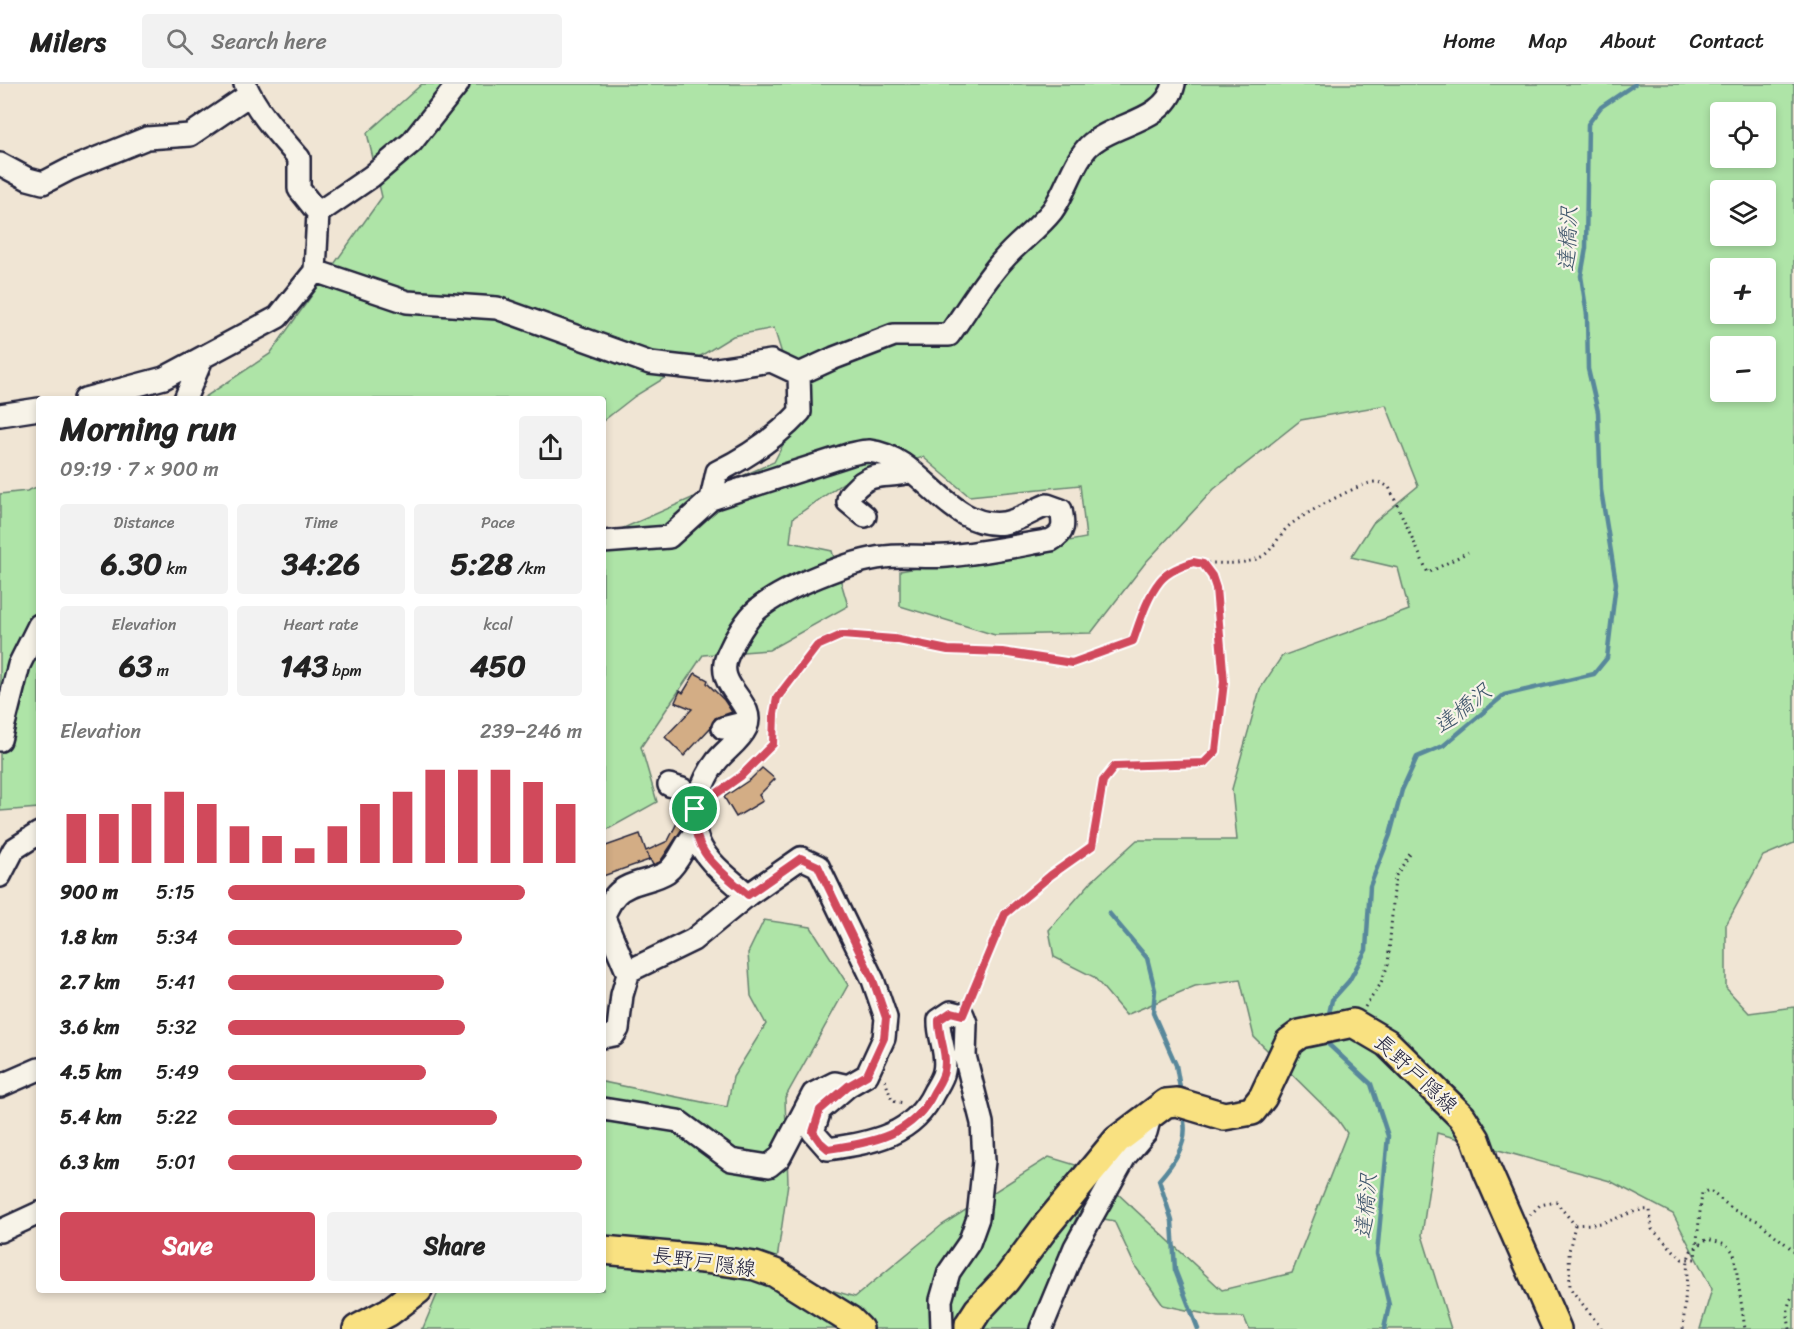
<!DOCTYPE html>
<meta charset="utf-8">
<style>
:root{--surface:#fff;--page:#f2f2f2;--text:#222;--muted:#767676;--line:#e0e0e0;--accent:#d1495b}
body{margin:0;font-family:Sriracha,"Klee One",sans-serif;background:var(--page);color:var(--text);height:100vh;display:flex;flex-direction:column;font-size:22px;white-space:nowrap}
*{box-sizing:border-box;margin:0}
p{font-size:20px;color:var(--muted)}
.icon{flex:none;width:33px;height:33px;fill:none;stroke:currentColor;stroke-width:2;stroke-linecap:round;stroke-linejoin:round}
.map{position:relative;flex:1;overflow:hidden}
.details{position:absolute;left:36px;top:312px;width:570px;height:897px;display:flex;flex-direction:column;background:var(--surface);border-radius:6px;box-shadow:0 3px 9px #0003}
.details>*{flex:none}
.tools{position:absolute;left:1710px;top:18px;display:grid;gap:12px}
.tools a{display:grid;place-items:center;width:66px;height:66px;border-radius:6px;background:var(--surface);box-shadow:0 3px 9px #0003;font-size:30px}
.pin{position:absolute;display:grid;place-items:center;width:51px;height:51px;color:#fff;margin:-26px;border:3px solid #fff;border-radius:50%;box-shadow:0 2px 6px #0007}
.round{display:grid;place-items:center;flex:none;width:63px;height:63px;border-radius:6px;background:var(--page)}
.overview{display:flex;align-items:center;justify-content:space-between;height:102px;padding:0 24px}
h1{font-size:33px;font-weight:800;line-height:45px}
.figures{display:grid;grid-template-columns:repeat(3,1fr);gap:9px;height:102px;padding:6px 24px}
.figures div{display:grid;align-content:center;border-radius:6px;background:var(--page);text-align:center}
.figures b{font-size:30px;font-weight:800}
.figures small{font-size:16px;font-weight:400}
.figures p{font-size:16px}
.chart{height:168px;padding:12px 24px}
.chart p{display:flex;justify-content:space-between}
.chart svg{width:100%;height:108px;margin-top:6px;stroke:var(--accent);stroke-width:6}
.primary-button{display:flex;gap:12px;margin-top:auto;padding:12px 24px}
.primary-button a{flex:1;height:69px;border-radius:6px;background:var(--accent);color:#fff;font-size:24px;font-weight:800;line-height:69px;text-align:center}
.primary-button a+a{background:var(--page);color:var(--text)}
ul{padding:0 24px;list-style:none;font-size:20px}
li{display:grid;grid-template-columns:96px 72px 1fr;align-items:center;height:45px}
li i{height:15px;border-radius:8px;background:var(--accent)}
header{display:flex;align-items:center;gap:36px;box-sizing:border-box;height:84px;padding:0 30px;background:var(--surface);border-bottom:2px solid var(--line)}
header strong{font-size:28px}
nav{display:flex;gap:33px;margin-inline-start:auto;font-size:21px}
.search{width:420px;height:54px;background:var(--page);display:flex;align-items:center;gap:15px;box-sizing:border-box;padding:0 21px;border-radius:6px;color:var(--muted);font-size:22px}
.map>svg:first-child{display:block}
.green{fill:#aee4a7;stroke:#688371;stroke-width:1.5;fill-rule:evenodd}
.lines{fill:none;stroke-linecap:round;stroke-linejoin:round}
.stream{stroke:#59889b;stroke-width:4.5}
.building{fill:#d3ad85;stroke:#22223b;stroke-width:1.5}
.minor-casing{stroke:#22223b;stroke-width:26}
.major-casing{stroke:#22223b;stroke-width:32}
.path{stroke:#22223b;stroke-width:3;stroke-dasharray:1.5 4.5;stroke-linecap:butt}
.minor{stroke:#f7f3e8;stroke-width:21}
.major{stroke:#f9e181;stroke-width:27}
.route-casing{stroke:#fff;stroke-width:12}
.route{stroke:#d1495b;stroke-width:8}
.labels{text-anchor:middle;stroke-width:4.5;stroke-linejoin:round;paint-order:stroke}
.street-label{font-size:21px;fill:#22223b;stroke:#f7f3e8}
.water-label{font-size:22px;font-style:italic;fill:#3e556b;stroke:#f7f3e8}
</style>
<header>
<strong>Milers</strong>
<div class="search"><svg class="icon" aria-label="search" viewBox="0 0 24 24"><circle cx="10" cy="10" r="6"/><path d="M15 15l6 6"/></svg>Search here</div>
<nav><a>Home</a><a>Map</a><a>About</a><a>Contact</a></nav>
</header>
<div class="map">
<svg width="1794" height="1245" viewBox="0 0 1794 1245">
<rect width="100%" height="100%" fill="#f0e5d4"/>
<filter id="ink" filterUnits="userSpaceOnUse"><feTurbulence type="fractalNoise" baseFrequency=".0167" numOctaves="2"/><feDisplacementMap in="SourceGraphic" scale="12" xChannelSelector="R" yChannelSelector="G"/><feConvolveMatrix kernelMatrix="1 2 1 2 8 2 1 2 1" color-interpolation-filters="sRGB"/></filter>
<g filter="url(#ink)">
<path class="green" d="M422 0H1794V759L1763 772 1726 841V904L1749 929 1794 923V1245H1700L1712 1205 1673 1130 1610 1097 1437 1049 1422 1151 1451 1245H1249L1244 1233H1219L1163 1221 1135 1182 1114 1137 1078 1130 1051 1191 1052 1245H420L423 1244 439 1206H603V998L727 1023 733 993 766 940 751 912 748 869 764 836 811 843 848 901 785 1014 788 1099 775 1190 855 1213 942 1141 1049 1073 1092 1086 1222 1206 1292 1189 1347 1049 1338 1036 1254 953 1240 895 1195 902 1126 931 1094 893 1054 873 1049 846 1092 797 1137 756H1237L1232 705 1260 605 1282 572 1409 526 1398 484 1351 473 1373 439 1418 402 1386 321 1301 336 1214 405 1146 478 1091 549 995 551 900 522V487L1086 454 1080 401 969 412 923 373 843 399 793 434 790 458 832 467 848 522 769 566 703 571 641 663 657 718 603 748V453L774 378 800 328 774 244 733 252 635 312 603 337V315H202L270 270 382 113 367 49ZM1720 28H1766V74H1720ZM1720 106H1766V152H1720ZM1720 184H1766V230H1720ZM1720 262H1766V308H1720Z
M39 402V724L0 727V410L27 407Z"/>
<g class="lines">
<path class="stream" d="M1109 829 1147 874 1155 906 1153 929 1176 981 1181 1010
M1328 934 1332 916 1349 897 1366 866 1370 802 1390 751 1402 706 1417 673 1443 662 1504 611 1594 590 1607 574 1616 499 1601 406 1598 328 1588 285 1587 231 1581 192 1586 164 1588 40 1601 23 1635 0
M1327 954V959L1371 1000 1388 1052 1377 1170 1389 1221 1384 1245
M1184 1038C1188 1060 1173 1080 1159 1096L1172 1137 1175 1186 1198 1245"/>
</g>
<path class="building" d="M695 589 708 596 707 599 724 616 732 628 715 634 711 643 684 672 665 653 692 625 675 618 680 607 683 609Z
M762 684 775 695 759 711 763 717 736 733 724 713 751 695Z
M678 737 682 745 660 778 653 781 647 769 649 776 603 792V763L640 750 646 767 668 757Z"/>
<g class="lines">
<defs>
<path id="minor" d="M0 80 28 95 43 99 70 85 147 54 190 51 249 11
M318 129 372 92 412 58 458 0
M315 187 407 218 497 224 650 279 710 286 771 277 799 290
M799 290 834 274 894 251H949C967 226 983 198 1003 176 1017 159 1038 145 1052 127 1065 110 1075 73 1091 60 1115 39 1166 37 1174 0
M85 315 164 294 278 233 315 187 318 129 299 105V74C279 51 257 28 245 0
M185 315 202 275
M0 331 39 325
M711 415 717 388C749 372 776 354 800 328L799 290
M865 432 848 418C848 412 850 410 854 406 874 384 888 396 912 387
M603 458 669 453 711 415 851 370C856 369 863 367 869 367 923 373 947 446 1004 439 1018 437 1034 426 1047 421L1061 426C1064 440 1065 449 1051 456 1016 462 982 469 947 472 926 474 905 470 884 473 852 476 783 504 758 525 747 534 734 556 728 570 712 603 758 618 746 644 740 657 724 667 716 678 708 688 702 702 698 714 683 763 716 782 748 811L801 774 818 782 873 896 886 934 884 954 867 991 848 1002 820 1026 813 1048 828 1065C873 1058 913 1052 934 1008 938 1001 943 994 944 987 948 969 938 953 939 936L951 928 963 931 966 939 965 972 982 1039 984 1077 978 1134 969 1159 949 1188 941 1216 942 1245
M723 644 747 638
M0 656 19 581 39 541
M669 701 682 705C688 714 685 725 691 733
M0 792 14 765 39 749
M603 831 628 890
M604 831C607 825 611 816 616 811 628 797 652 798 667 788 680 778 685 758 694 751
M603 953 614 951 618 945 622 911 629 887 693 856 748 811
M0 1002 39 985
M603 1025 678 1037 731 1076 769 1082 780 1073 813 1010 835 999 844 1001
M0 1147 39 1129
M1041 1245 1075 1163 1125 1073 1146 1048 1150 1033"/>
<path id="major" d="M603 1166 714 1176 755 1182 775 1189 850 1236 859 1245
M357 1245 389 1228 418 1206
M969 1245V1240L978 1226 1006 1196 1046 1142 1117 1056 1166 1019 1177 1018 1224 1032 1252 1027 1263 1013 1289 958 1300 950 1353 939 1387 959 1462 1033 1476 1055 1487 1086 1557 1245"/>
</defs>
<use href="#minor" class="minor-casing"/>
<use href="#major" class="major-casing"/>
<path class="path" d="M721 706 741 692 773 660 774 630 777 614 817 562 842 551 894 555 948 566 1002 568 1072 579 1133 557C1139 540 1149 507 1162 495 1196 465 1229 490 1263 472 1274 465 1280 449 1290 441 1302 431 1363 397 1376 398 1380 398 1385 401 1389 403L1428 489 1468 468
M969 915 1005 830 1051 791 1092 762 1103 697 1115 683 1204 679 1216 667 1225 598 1216 505 1212 492 1200 479
M1365 923 1380 901 1388 881 1395 793 1410 770
M885 996 892 1017 904 1019
M1530 1131 1540 1121 1556 1118 1575 1141 1569 1167 1570 1204 1602 1245
M1575 1141C1584 1140 1595 1141 1604 1138 1619 1135 1635 1124 1650 1126L1652 1145 1682 1175H1695L1702 1109 1709 1106 1734 1126 1758 1137 1794 1167
M1683 1245 1688 1175 1691 1167 1707 1155 1726 1160 1734 1169 1745 1245
M1790 1245C1788 1234 1785 1220 1794 1211"/>
<use href="#minor" class="minor"/>
<use href="#major" class="major"/>
</g>
</g>
<g class="lines" filter="url(#ink)">
<defs>
<path id="route" d="M1193 478 1203 480 1212 492 1216 504 1224 598 1216 667 1204 679 1115 682 1103 697 1092 762 1051 791 1005 830 963 931 951 928 939 936C938 953 948 969 944 987 943 994 938 1001 934 1008 913 1052 873 1058 828 1065L820 1058 813 1048 820 1026 848 1002 867 991 884 954 886 934 873 896 818 782 801 774 748 811C719 785 690 768 695 725L741 692 773 660 774 630 777 614 817 562 842 551 894 555 948 566 1002 568 1072 579 1133 557C1140 537 1147 513 1160 497 1168 487 1182 482 1193 478Z"/>
</defs>
<use href="#route" class="route-casing"/>
<use href="#route" class="route"/>
</g>
<g class="labels">
<g class="street-label">
<text transform="translate(1416 990) rotate(43)" y="7">長野戸隠線</text>
<text transform="translate(704 1178) rotate(8)" y="7">長野戸隠線</text>
</g>
<g class="water-label">
<text transform="translate(1567 155) rotate(-88)" y="8">達橋沢</text>
<text transform="translate(1462 624) rotate(-38)" y="8">達橋沢</text>
<text transform="translate(1365 1122) rotate(-85)" y="8">達橋沢</text>
</g>
</g>
</svg>
<div class="tools">
<a><svg class="icon" aria-label="locate" viewBox="0 0 24 24"><circle cx="12" cy="12" r="6"/><path d="M12 2v4M12 18v4M2 12h4M18 12h4"/></svg></a>
<a><svg class="icon" aria-label="layers" viewBox="0 0 24 24"><path d="M12 4l9 5-9 5-9-5zM3 14l9 5 9-5"/></svg></a>
<a>+</a>
<a>−</a>
</div>
<div class="pin" style="left:695px;top:725px;background:#1e9e55"><svg class="icon" aria-label="arrive" viewBox="0 0 24 24"><path d="M6 21V4h12l-3 4 3 4H6"/></svg></div>
<section class="details">
<div class="overview"><div><h1>Morning run</h1><p>09:19 · 7 × 900 m</p></div><a class="round"><svg class="icon" aria-label="share" viewBox="0 0 24 24"><path d="M12 15V3M7 8l5-5 5 5M5 13v7h14v-7"/></svg></a></div>
<div class="figures">
<div><p>Distance</p><b>6.30<small> km</small></b></div>
<div><p>Time</p><b>34:26</b></div>
<div><p>Pace</p><b>5:28<small> /km</small></b></div>
</div>
<div class="figures">
<div><p>Elevation</p><b>63<small> m</small></b></div>
<div><p>Heart rate</p><b>143<small> bpm</small></b></div>
<div><p>kcal</p><b>450</b></div>
</div>
<div class="chart"><p><span>Elevation</span>239–246 m</p>
<svg viewBox="0 0 160 44" preserveAspectRatio="none"><path d="M5 44V24M15 44V24M25 44V20M35 44V15M45 44V20M55 44V29M65 44V33M75 44V38M85 44V29M95 44V20M105 44V15M115 44V6M125 44V6M135 44V6M145 44V11M155 44V20"/></svg>
</div>
<ul>
<li><b>900 m</b>5:15<i style="width:84%"></i></li>
<li><b>1.8 km</b>5:34<i style="width:66%"></i></li>
<li><b>2.7 km</b>5:41<i style="width:61%"></i></li>
<li><b>3.6 km</b>5:32<i style="width:67%"></i></li>
<li><b>4.5 km</b>5:49<i style="width:56%"></i></li>
<li><b>5.4 km</b>5:22<i style="width:76%"></i></li>
<li><b>6.3 km</b>5:01<i style="width:100%"></i></li>
</ul>
<div class="primary-button"><a>Save</a><a>Share</a></div>
</section>
</div>
